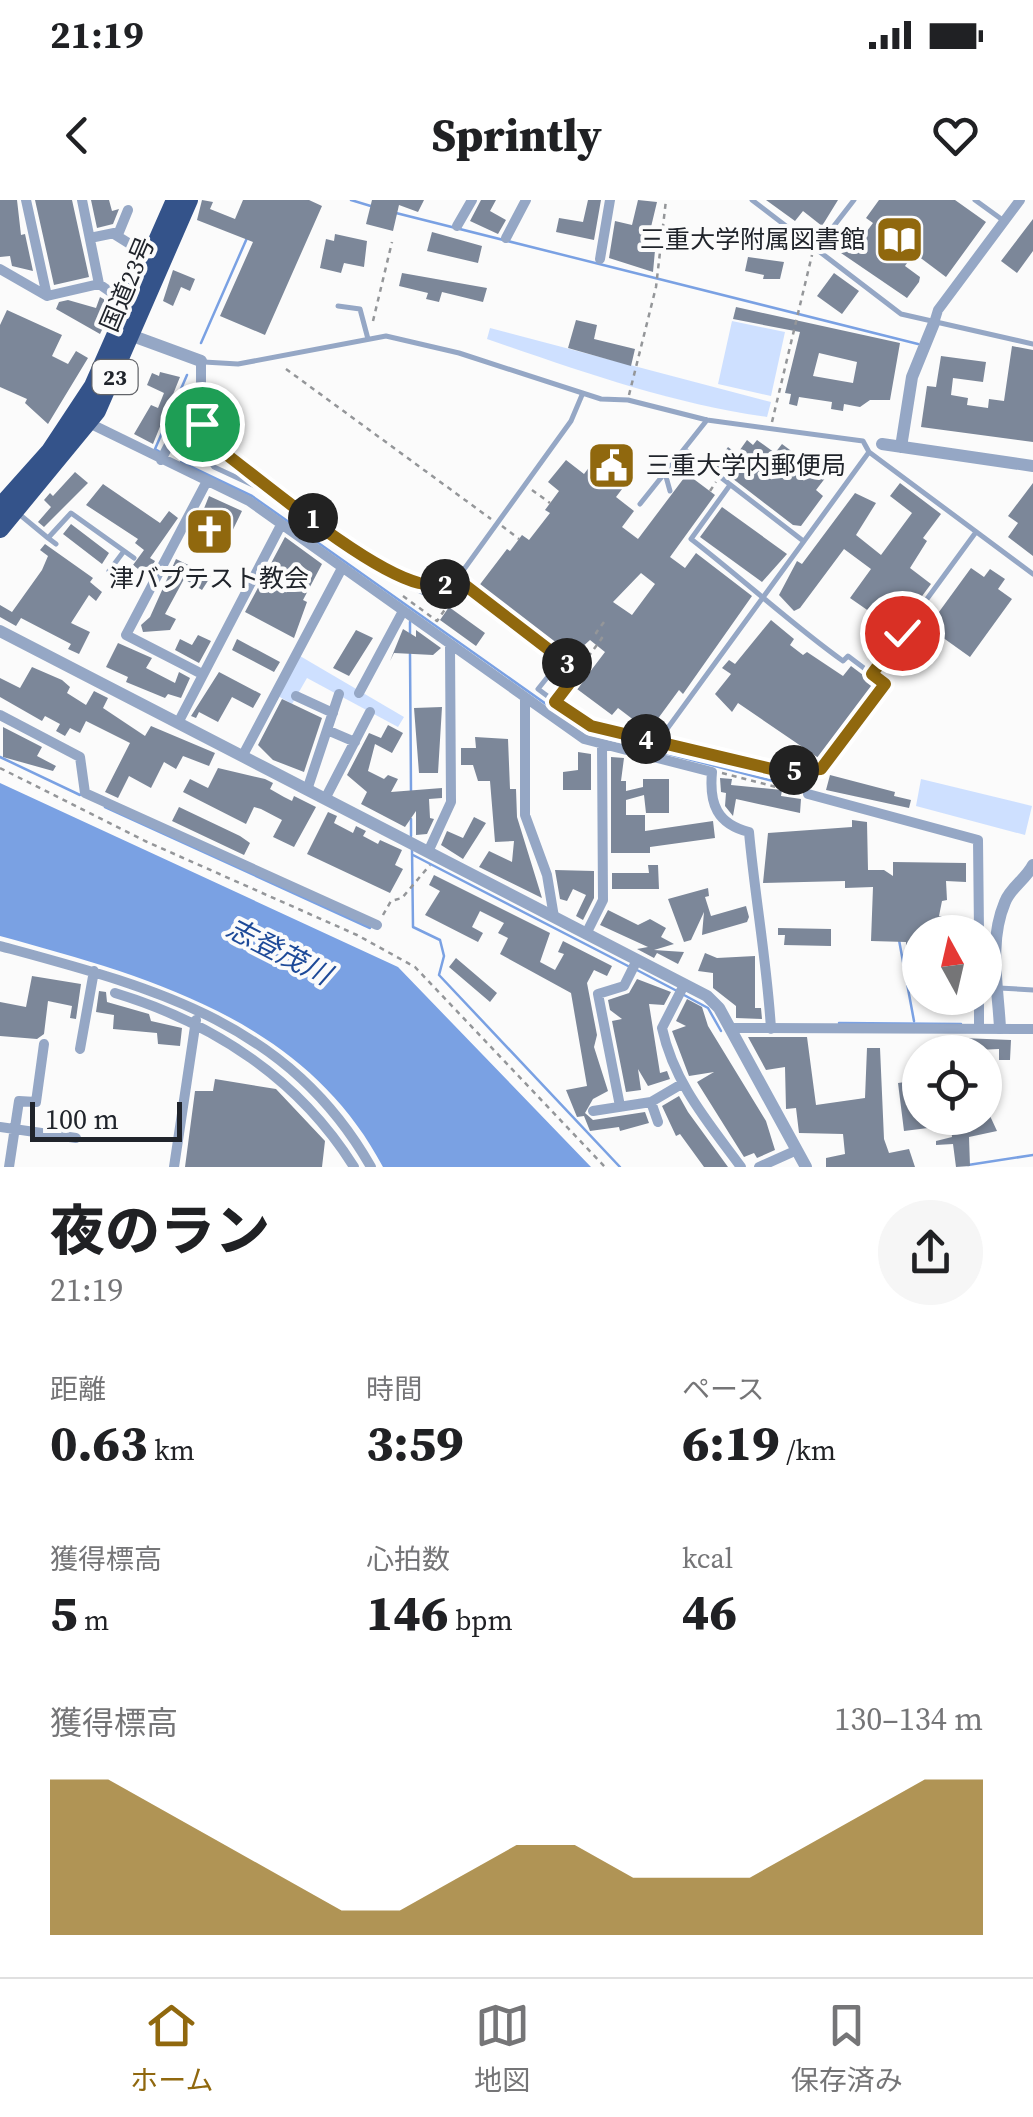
<!DOCTYPE html>
<html lang="ja">
<meta charset="utf-8">
<style>
:root{--surface:#fff;--page:#f6f6f6;--text:#202124;--muted:#757577;--line:#e0e0e0;--accent:#90680e}
body{margin:0;font-family:"Source Serif 4","Noto Sans JP",serif;background:var(--page);color:var(--text);height:100vh;display:flex;flex-direction:column;font-size:38px;white-space:nowrap}
*{box-sizing:border-box;margin:0}
p{font-size:32px;color:var(--muted)}
.icon{flex:none;width:55px;height:55px;fill:none;stroke:currentColor;stroke-width:2;stroke-linecap:round;stroke-linejoin:round}
.map{position:relative;height:967px;overflow:hidden}
.details{display:flex;flex-direction:column;background:var(--surface);flex:1}
.details>*{flex:none}
.needle{width:65px;rotate:352deg}
.buttons{position:absolute;left:902px;top:715px;display:grid;gap:20px}
.buttons a{display:grid;place-items:center;width:100px;height:100px;border-radius:50%;background:var(--surface);box-shadow:0 2px 8px #0004;font-size:50px}
.scale{position:absolute;left:30px;bottom:25px;width:152px;box-sizing:border-box;padding-left:10px;border:5px solid #20242b;border-top:0;font-size:28px;line-height:35px;white-space:nowrap;color:#20242b;-webkit-text-stroke:8px #fbfbfb;paint-order:stroke}
.pin{position:absolute;display:grid;place-items:center;width:85px;height:85px;color:#fff;margin:-42px;border:5px solid #fff;border-radius:50%;box-shadow:0 2px 10px #0007}
.km{position:absolute;width:50px;height:50px;margin:-25px;border-radius:50%;background:#222;color:#fff;font-size:28px;line-height:50px;text-align:center}
.round{display:grid;place-items:center;flex:none;width:105px;height:105px;border-radius:52px;background:var(--page)}
.headline{display:flex;align-items:center;justify-content:space-between;height:170px;padding:0 50px}
h1{font-size:55px;font-weight:800;line-height:75px}
.metrics{display:grid;grid-template-columns:repeat(3,1fr);gap:15px;height:170px;padding:10px 50px}
.metrics div{display:grid;align-content:center}
.metrics b{font-size:50px;font-weight:800}
.metrics small{font-size:28px;font-weight:400}
.metrics p{font-size:28px}
.chart{height:280px;padding:20px 50px}
.chart p{display:flex;justify-content:space-between}
.chart svg{width:100%;height:180px;margin-top:10px;fill:var(--accent);opacity:.7}
.status{display:flex;justify-content:space-between;align-items:center;height:70px;padding:0 50px;background:var(--surface);direction:ltr}
.status svg{height:28px;fill:currentColor}
header{display:flex;justify-content:space-between;align-items:center;height:130px;padding:0 50px;background:var(--surface);font-size:45px;font-weight:800}
.menu{display:flex;justify-content:space-around;align-items:center;height:140px;border-top:2px solid var(--line);background:var(--surface);font-size:28px;color:var(--muted)}
.menu a{display:grid;justify-items:center;gap:5px}
.menu .selected{color:var(--accent)}
.map>svg:first-child{display:block}
.green{fill:#cee0ff}
.water{fill:#7aa1e3}
.lines{fill:none;stroke-linecap:round;stroke-linejoin:round}
.stream{stroke:#7aa1e3;stroke-width:2.5}
.building{fill:#7c8799;fill-rule:evenodd}
.path{stroke:#949699;stroke-width:2.5;stroke-dasharray:5 5;stroke-linecap:butt}
.service{stroke:#95a7c5;stroke-width:5}
.minor{stroke:#95a7c5;stroke-width:10}
.tertiary{stroke:#95a7c5;stroke-width:12}
.trunk{stroke:#34538a;stroke-width:18}
.route-casing{stroke:#fff;stroke-width:20}
.route{stroke:#90680e;stroke-width:12}
.labels{text-anchor:middle;stroke-width:8;stroke-linejoin:round;paint-order:stroke}
.shield{fill:#fbfbfb;stroke:#626469;stroke-width:2.5}
.shield-label{font-size:22px;font-weight:bold;fill:#20242b}
.poi-label{font-size:25px;fill:#20242b;stroke:#fbfbfb;text-anchor:end}
.street-label{font-size:25px;fill:#20242b;stroke:#fbfbfb}
.water-label{font-size:28px;font-style:italic;fill:#1e4a98;stroke:#fbfbfb}
</style>
<div class="status"><b>21:19</b><svg viewBox="0 0 49 12"><path d="M0 12V9h3v3zM5 12V6h3v6zM10 12V3h3v9zM15 12V0h3v12zM26 1h20v11H26zM47 4h2v5h-2z"/></svg></div>
<header><svg class="icon" aria-label="back" viewBox="0 0 24 24"><path d="M15 5l-7 7 7 7"/></svg>Sprintly<svg class="icon" aria-label="heart" viewBox="0 0 24 24"><path d="M12 20l-8-8c-3-5 5-10 8-4 3-6 11-1 8 4z"/></svg></header>
<div class="map">
<svg width="1033" height="967" viewBox="0 0 1033 967">
<rect width="100%" height="100%" fill="#fbfbfb"/>
<path class="green" d="M732 121 785 132 771 196 718 184Z
M490 128 771 202 767 217C669 203 580 171 487 139Z
M300 456 404 517 398 527 307 478 292 504 278 496Z
M921 579 1032 606 1025 635 916 606Z"/>
<path class="water" d="M0 583 398 767 591 967H383C305 819 149 777 0 736Z"/>
<g class="lines">
<path class="stream" d="M351 0 374 7
M396 13 918 144
M201 143 247 38
M160 252 155 249 187 175
M181 262 252 296 587 533 808 590
M410 422V436
M410 454 411 591
M0 557 80 595
M105 607 370 728
M411 619V636
M412 649 413 727 440 740 444 756 439 775 620 967
M413 655 628 766
M899 740 914 821
M635 769 677 791
M684 795 708 808 721 831
M839 823 961 824
M968 965 1033 955"/>
</g>
<path class="building" d="M0 0H17L21 35 25 34 33 71 12 66 10 56 0 57Z
M35 0H72L89 77 54 85Z
M91 0H109L112 11 119 9 113 24 97 28Z
M202 0 213 2 210 9 235 19 243 0H309L322 6 265 135 220 116 253 42 197 20Z
M372 0H424L418 12 399 5 393 31 366 24Z
M481 0H496L490 11 506 20 498 34 470 21Z
M588 0H601L594 40 556 32 559 18 583 22Z
M638 0 657 2 651 27 657 29 653 72 609 58 615 21 632 25Z
M766 0H838L822 26 803 11 795 21Z
M879 0H955L986 22 946 77 914 53 905 66 920 77 919 82 907 98 841 53 857 31 864 35 873 23 866 18Z
M1033 19V51L1017 73 1001 61Z
M432 32 482 46 478 63 427 51Z
M335 34 367 41 364 67 344 63 341 73 320 68 326 39 334 41Z
M748 57 784 62 780 79H763L764 75 745 71Z
M173 70 195 79 190 91 181 87 173 106 163 101Z
M402 73 487 88 483 102 442 92 439 102 426 99 428 93 399 86Z
M834 73 859 91 842 114 817 96Z
M100 97 114 105 100 134 56 109 59 102 68 100 96 108Z
M736 107 900 143 890 200H870L860 207 844 204 843 211 831 209 832 202 799 197 797 206 789 204 791 194 785 193 800 132 733 119ZM819 153 857 162 853 183 813 176Z
M7 110 62 135 52 156 68 164 76 151 88 158 48 224 25 203 27 199 0 187V125Z
M576 120 597 125 594 139 635 149 631 166 568 148Z
M1012 146 1033 150V242L921 227 927 186 936 187 941 156 986 162 983 182 953 178 951 195 968 198 967 205 988 208 989 199 1004 201Z
M160 172 180 177 153 244 134 234 151 205 158 208 164 193 147 185 152 173 159 176Z
M747 240 753 245 757 240 775 253 782 244 826 277 816 290 823 296 801 326 793 325 715 265 728 247 737 254Z
M603 249 635 272 616 297 634 311 622 327 638 339 687 274 715 295 670 357 685 368 696 353 752 396 683 494 679 490 654 524 644 517 639 524 618 508 612 515 577 489 605 452 590 440 570 458 478 387 507 349 510 351 522 335 529 340 550 313 545 310 559 291 548 282 566 260 584 274ZM641 373 655 384 632 415 613 402Z
M75 272 88 283 44 327 38 322 51 307 44 300 50 293 53 296Z
M900 283 941 314 923 338 927 341 910 368 931 384 877 457 863 448 883 421 850 398 871 369 844 349 800 408 794 411 779 395 797 361 802 364 855 293 876 303 856 335 881 355 912 313 890 296Z
M1033 283V356L1008 337 1018 323 1008 316Z
M103 284 160 323 169 311 178 318 150 358 155 361 147 376 133 365 144 350 135 343 138 339 86 305Z
M209 296 242 311 225 346 195 331Z
M722 307 787 354 762 382 700 337Z
M71 324 109 353 102 364 63 334Z
M285 337 322 364 303 400 307 402 294 438 245 412Z
M45 344 93 378 90 382 102 392 96 401 89 395 71 423 90 432 79 454 68 449 71 444 21 418 16 426 0 417V405L12 412 42 370 48 356 40 350Z
M176 359 211 376 202 390 184 379 165 414 176 419 170 430 143 432 141 425 150 417Z
M971 368 984 377 990 369 1005 379 998 389 1012 399 970 457 928 427Z
M449 407 485 433 476 446 440 420Z
M771 420 794 439 790 445 803 455 807 452 843 476 851 466 875 484 820 559 738 503 732 512 715 494 731 474 722 468 729 460 735 464Z
M403 429 416 437V430L441 448 433 455 394 453 390 461Z
M356 430 373 438 349 476 333 468Z
M198 435 211 441 199 463 175 450 180 439 192 445Z
M237 439 280 462 274 472 232 450Z
M118 443 152 458 146 468 175 483 179 472 190 478 181 498 168 494 165 498 126 482 128 477 106 467Z
M32 467 62 480 70 487 67 493 86 505 94 491 108 498 103 508 145 536 151 526 215 553 209 566 183 556 176 569 164 562 151 588 129 576 118 598 105 592 130 543 86 521 80 533 70 528 65 536 56 531 60 524 45 516 42 521 0 497V478L20 488Z
M219 472 261 494 253 508 232 497 218 522 199 512 196 518 191 516Z
M282 499 322 518 304 572 273 560 258 545Z
M442 507 438 573H419L414 508Z
M388 525 403 533 392 553 375 544 368 571 384 579 388 575 398 579 391 592 442 588V598L429 599 430 618 434 619 427 634 416 635V611L405 627 361 604 367 592 347 575 369 533 381 538Z
M3 527 42 547 37 556 56 566 53 571 3 557Z
M475 537 508 539 510 589H516L517 617 542 698 479 667 489 651 512 662 514 641 495 642 490 581H478L473 565H461V548H476Z
M578 552 591 554V590H563V572L578 570Z
M611 557 624 558 621 581H626V591L643 587V579H669V613H646L644 595 626 600V615H645V631L713 621 715 638 650 647V653H611Z
M218 568 265 579 273 583 270 589 284 597 292 601 294 596 316 607 294 647 273 637 282 620 261 609 254 607 246 624 183 592 190 579 208 588Z
M830 575 895 592 894 596 911 600 909 608 826 590Z
M720 578 732 579 731 585 782 590 781 596 801 599 800 613 736 599 733 616 725 606 726 593 721 592Z
M179 607 240 636 250 643 244 655 172 621Z
M328 612 337 616 334 623 353 633 356 626 366 631 363 636 378 644 380 640 402 650 395 665 403 669 390 693 307 654Z
M474 617 486 623 463 659 441 645 447 631 463 638Z
M852 620 867 622 868 670H884L893 676V662L966 663V682L946 681 947 700 942 701 939 716 970 719V732H920V786H911V759L906 757V742L871 741 873 687 845 688V681L763 683 768 633 852 627Z
M648 665H658L659 689H612V673H649Z
M555 670 594 671V698L583 720 576 716 586 695 573 689 567 701 560 699Z
M434 675 550 733 540 762 555 770 564 754 558 752 563 741 612 766 607 776 594 770 587 783 597 835 594 847 608 891 593 899 585 913 593 920 645 912 649 923 620 931 619 927 590 931 584 916 577 917 566 890 587 886 571 793 500 754 508 738 498 733 504 723 480 711 472 727 483 733 478 742 425 715 440 691 429 685Z
M708 688 709 696 705 697 711 716 746 706 749 717 747 722 702 735 704 712 691 740 684 742 668 699Z
M608 710 638 725 650 719 666 728 661 737 674 744 654 750 684 752 678 764 657 753 654 758 637 749 648 747 600 725Z
M778 728 831 729V746L784 745 785 735H778Z
M705 753 717 758 755 756V808H761L762 819 736 818V806L713 788V773L698 771Z
M456 758 497 793 490 802 449 767Z
M32 776 81 784 76 819 70 818 72 806 48 801 44 834 37 839 0 836V802L26 807Z
M637 779 671 792 664 805 649 804 660 873 667 871 670 879 648 886 638 869 641 890 626 892 612 821 622 819 610 810 608 800 629 793Z
M99 791 106 792 107 802 149 814 151 821 182 828 180 846 158 844 157 833 113 829 114 815 96 812Z
M687 799 702 807 708 826 766 921 775 950 757 958 754 953 744 957 697 882 714 872 689 876 672 831 686 826 676 821Z
M748 837H807L816 905 865 898 867 848H880L884 939 889 953 909 949 915 967H826V958L845 954 843 934 799 933 796 908 786 909 785 867 766 870Z
M938 837 1011 840 1010 860H999V849L934 852Z
M215 879 276 889 325 941 322 967H185L195 891H213Z
M920 880V918H927L928 928 904 931 898 883Z
M679 896 688 912 728 967H704L680 934 676 936 662 906Z
M985 905 997 931 969 937 970 966 956 967 953 944 936 945V941L952 937 950 918H985Z"/>
<g class="lines">
<path class="path" d="M373 121 392 42
M286 169 491 319
M629 195 656 87 666 0
M772 222 812 55
M532 290 550 303
M710 291 716 282
M502 326 519 339
M403 396 437 421 448 405 453 408 461 397
M588 457 602 438 596 433 604 422
M0 568 145 641 357 735 415 767 605 967
M722 573 796 592
M383 715 391 701 402 698 430 665"/>
<path class="service" d="M752 0 901 114 1033 144
M975 0 1004 21
M816 49 854 0
M338 106 360 109 368 139
M204 162 238 164 386 136 459 153 601 199 628 200 707 220 863 241 869 252 1033 374
M707 220 684 249 802 340
M198 231C239 267 371 371 420 383 432 386 445 385 457 379L571 221 582 195
M205 240 207 257 214 267 255 286 379 371 424 393 471 390
M665 273 670 291
M640 304 684 249
M19 314 48 338 71 313 134 358
M48 338 56 344
M109 371 124 351
M457 379 578 472
M872 474 976 332
M570 482 585 462
M555 502 570 482 554 469 538 489C555 502 573 514 591 527L780 571 821 569 885 484 848 456 843 461C790 423 743 379 691 339L730 285
M659 540 869 252
M999 788 1033 790"/>
<path class="minor" d="M26 0 47 96
M82 0 99 84 125 102 124 108
M457 26 472 0
M114 34 149 56
M90 38 119 32 128 10
M506 38 526 0
M600 59 610 0
M0 69 47 96 99 84
M934 123 938 110 1020 0
M89 223 249 301 584 539 712 572C709 604 717 624 749 632 755 698 767 762 771 829
M161 260 172 239 201 228V161
M202 474 126 435 207 281
M359 493 403 411
M296 496 333 513
M525 498V615L547 675 554 717
M0 515 80 557 85 593 377 725
M179 521 281 325
M327 530 355 542
M243 555 342 368
M307 590 339 494
M808 594 978 640 979 732
M325 599 370 512
M428 652 451 602 450 445
M586 734 603 700 602 544
M0 746C151 787 288 821 371 967
M684 785 662 828C674 883 708 922 741 967
M115 793C214 823 299 879 354 967
M979 798V828
M730 828 1033 829
M80 849 94 771
M651 902 658 922
M620 906 598 794 624 786 637 760
M593 911 651 902 680 885
M0 927 76 938
M9 967 19 901 36 902 44 844
M174 967 196 820
M759 967 797 950"/>
<path class="tertiary" d="M122 132 201 161
M882 244 1033 266
M901 247 912 177 934 123
M0 431 707 796 719 808 806 967
M1000 828C998 787 988 742 1005 702 1011 687 1026 679 1033 665"/>
<path class="trunk" d="M0 307 50 251 93 186 175 0
M0 329 97 211 189 0"/>
</g>
<g class="lines">
<defs>
<path id="route" d="M202 224 198 231 210 242C259 278 364 369 419 383 432 386 445 385 457 379L578 472 555 502 591 526 780 571 821 569 885 484 872 474 902 433"/>
</defs>
<use href="#route" class="route-casing"/>
<use href="#route" class="route"/>
</g>
<defs>
<symbol id="library-square" viewBox="-11 -11 22 22"><rect x="-9" y="-9" width="18" height="18" rx="4" fill="#90680e" stroke="#fbfbfb"/><path d="M-6-4Q-3-5.5-.7-3.5V5Q-3 3-6 4ZM6-4Q3-5.5 .7-3.5V5Q3 3 6 4Z" fill="#fff"/></symbol>
<symbol id="civic-square" viewBox="-11 -11 22 22"><rect x="-9" y="-9" width="18" height="18" rx="4" fill="#90680e" stroke="#fbfbfb"/><path d="M-.6-6.5H3V-4.5H.6V-3L4-1V1h2V6H-6V1h2V-1L-.6-3ZM-1.2 2.5V6h2.4V2.5Z" fill="#fff"/></symbol>
<symbol id="church-square" viewBox="-11 -11 22 22"><rect x="-9" y="-9" width="18" height="18" rx="4" fill="#90680e" stroke="#fbfbfb"/><path d="M-1.2-6h2.4v3.5h3.3v2.4h-3.3V6h-2.4V-.1h-3.3v-2.4h3.3Z" fill="#fff"/></symbol>
</defs>
<g fill-rule="evenodd">
<use href="#library-square" x="872" y="12" width="55" height="55"/>
<use href="#civic-square" x="584" y="238" width="55" height="55"/>
<use href="#church-square" x="182" y="304" width="55" height="55"/>
</g>
<g class="labels">
<rect class="shield" x="92.5" y="160" width="45" height="34" rx="8"/>
<g class="shield-label">
<text x="115" y="185">23</text>
</g>
<g class="poi-label">
<text x="865" y="48">三重大学附属図書館</text>
<text x="646" y="274" text-anchor="start">三重大学内郵便局</text>
<text x="209" y="387" text-anchor="middle">津バプテスト教会</text>
</g>
<g class="street-label">
<text transform="translate(127 84) rotate(-67)" y="9">国道23号</text>
</g>
<g class="water-label">
<text transform="translate(279 751) rotate(27)" y="10">志登茂川</text>
</g>
</g>
</svg>
<div class="buttons">
<a><svg class="needle" viewBox="-14 -14 28 28"><path d="M0-13l5 13h-10z" fill="#e53935"/><path d="M0 13l5-13h-10z" fill="#757577"/></svg></a>
<a><svg class="icon" aria-label="locate" viewBox="0 0 24 24"><circle cx="12" cy="12" r="6"/><path d="M12 2v4M12 18v4M2 12h4M18 12h4"/></svg></a>
</div>
<div class="scale">100 m</div>
<div class="pin" style="left:202px;top:224px;background:#1e9e55"><svg class="icon" aria-label="arrive" viewBox="0 0 24 24"><path d="M6 21V4h12l-3 4 3 4H6"/></svg></div>
<div class="pin" style="left:902px;top:433px;background:#d93025"><svg class="icon" aria-label="check" viewBox="0 0 24 24"><path d="M5 12l5 5 9-10"/></svg></div>
<b class="km" style="left:313px;top:318px">1</b>
<b class="km" style="left:445px;top:384px">2</b>
<b class="km" style="left:567px;top:463px">3</b>
<b class="km" style="left:646px;top:539px">4</b>
<b class="km" style="left:794px;top:570px">5</b>
</div>
<section class="details">
<div class="headline"><div><h1>夜のラン</h1><p>21:19</p></div><a class="round"><svg class="icon" aria-label="share" viewBox="0 0 24 24"><path d="M12 15V3M7 8l5-5 5 5M5 13v7h14v-7"/></svg></a></div>
<div class="metrics">
<div><p>距離</p><b>0.63<small> km</small></b></div>
<div><p>時間</p><b>3:59</b></div>
<div><p>ペース</p><b>6:19<small> /km</small></b></div>
</div>
<div class="metrics">
<div><p>獲得標高</p><b>5<small> m</small></b></div>
<div><p>心拍数</p><b>146<small> bpm</small></b></div>
<div><p>kcal</p><b>46</b></div>
</div>
<div class="chart"><p><span>獲得標高</span>130–134 m</p>
<svg viewBox="0 0 160 44" preserveAspectRatio="none"><path d="M0 44V6L10 6L20 14L30 22L40 30L50 38L60 38L70 30L80 22L90 22L100 30L110 30L120 30L130 22L140 14L150 6L160 6V44z"/></svg>
</div>
</section>
<nav class="menu">
<a class="selected"><svg class="icon" aria-label="home" viewBox="0 0 24 24"><path d="M3 11l9-7 9 7M6 9v11h12V9"/></svg>ホーム</a>
<a><svg class="icon" aria-label="map" viewBox="0 0 24 24"><path d="M3 6l6-2 6 2 6-2v14l-6 2-6-2-6 2zM9 4v14M15 6v14"/></svg>地図</a>
<a><svg class="icon" aria-label="saved" viewBox="0 0 24 24"><path d="M7 4h10v16l-5-4-5 4z"/></svg>保存済み</a>
</nav>
